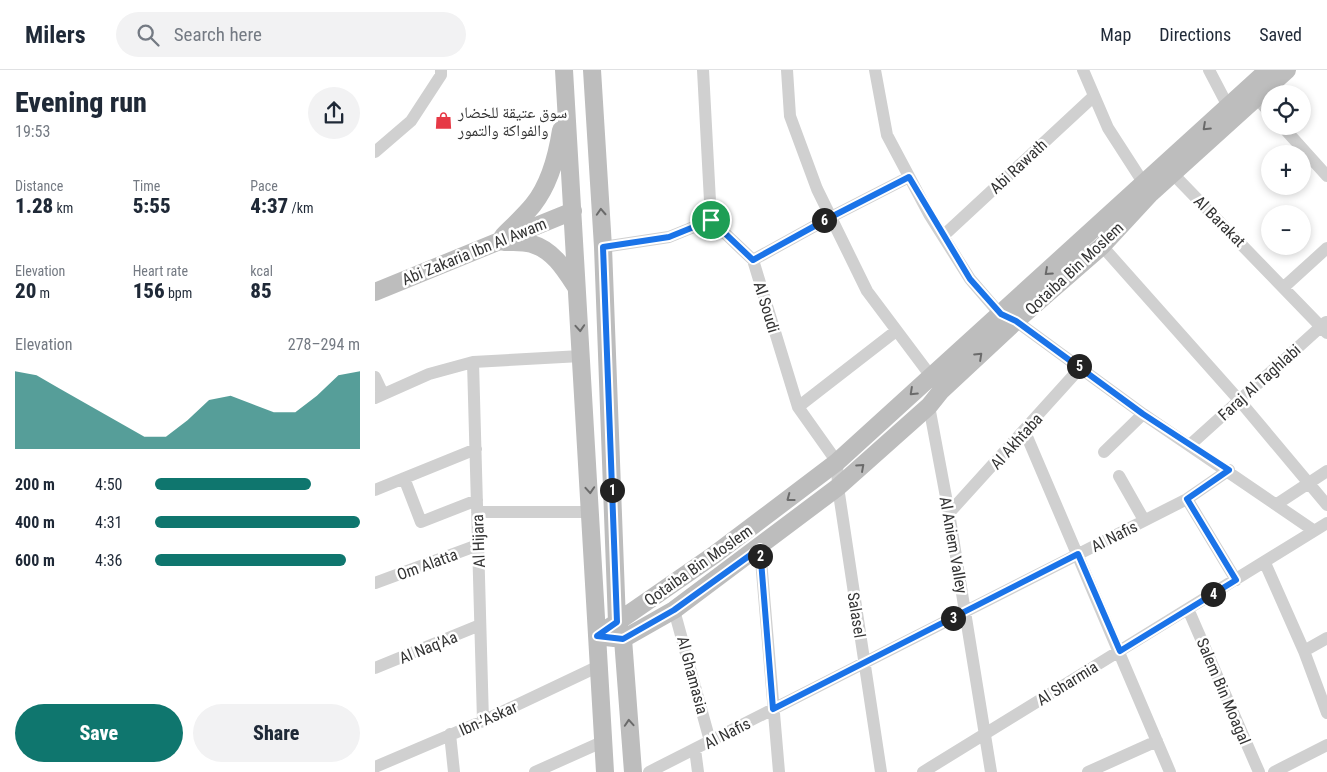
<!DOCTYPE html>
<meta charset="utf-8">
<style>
:root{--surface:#fff;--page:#f2f2f3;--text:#1f2937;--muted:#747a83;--line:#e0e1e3;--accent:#0f766e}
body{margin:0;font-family:"Roboto Condensed","Noto Naskh Arabic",sans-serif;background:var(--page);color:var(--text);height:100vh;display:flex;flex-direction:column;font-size:19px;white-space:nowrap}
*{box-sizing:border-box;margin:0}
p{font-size:16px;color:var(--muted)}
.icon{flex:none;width:28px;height:28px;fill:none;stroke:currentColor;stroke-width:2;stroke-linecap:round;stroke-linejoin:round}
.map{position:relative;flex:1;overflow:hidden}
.drawer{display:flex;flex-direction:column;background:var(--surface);width:375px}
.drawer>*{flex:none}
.controls{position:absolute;left:886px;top:15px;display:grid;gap:10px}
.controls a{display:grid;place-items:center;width:50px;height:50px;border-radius:50%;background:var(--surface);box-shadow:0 2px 8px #0003;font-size:25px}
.pin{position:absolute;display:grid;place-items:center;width:42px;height:42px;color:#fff;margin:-21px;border:2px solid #fff;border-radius:50%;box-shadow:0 1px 5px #0007}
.km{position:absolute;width:25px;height:25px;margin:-12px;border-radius:50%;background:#222;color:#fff;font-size:14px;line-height:25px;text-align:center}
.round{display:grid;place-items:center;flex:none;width:52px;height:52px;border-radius:26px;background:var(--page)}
.summary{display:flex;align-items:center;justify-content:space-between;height:85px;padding:0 15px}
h1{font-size:28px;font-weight:800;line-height:38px}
.stats{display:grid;grid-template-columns:repeat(3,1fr);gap:8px;height:85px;padding:5px 15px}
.stats div{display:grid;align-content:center}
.stats b{font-size:21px;font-weight:800}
.stats small{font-size:14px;font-weight:400}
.stats p{font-size:14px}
.chart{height:140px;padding:10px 15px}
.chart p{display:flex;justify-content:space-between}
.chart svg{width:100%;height:90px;margin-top:5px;fill:var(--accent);opacity:.7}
.button{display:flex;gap:10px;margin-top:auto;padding:10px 15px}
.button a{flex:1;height:58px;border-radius:30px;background:var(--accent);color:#fff;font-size:20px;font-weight:800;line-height:58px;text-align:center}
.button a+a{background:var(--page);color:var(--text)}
ul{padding:0 15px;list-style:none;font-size:16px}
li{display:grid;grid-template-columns:80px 60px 1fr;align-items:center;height:38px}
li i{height:12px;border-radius:6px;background:var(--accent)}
header{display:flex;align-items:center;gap:30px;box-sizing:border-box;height:70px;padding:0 25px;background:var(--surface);border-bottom:1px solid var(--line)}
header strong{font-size:24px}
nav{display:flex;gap:28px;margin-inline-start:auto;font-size:18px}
.search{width:350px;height:45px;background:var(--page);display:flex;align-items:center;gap:12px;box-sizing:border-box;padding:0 18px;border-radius:28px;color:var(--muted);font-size:19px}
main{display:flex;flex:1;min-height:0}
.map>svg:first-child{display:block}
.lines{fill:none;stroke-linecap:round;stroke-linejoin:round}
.street{stroke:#d0d0d0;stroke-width:12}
.secondary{stroke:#bdbdbd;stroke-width:18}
.oneway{stroke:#6a6a6a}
.route-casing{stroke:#fff;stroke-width:10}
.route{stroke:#1a73e8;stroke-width:6}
.labels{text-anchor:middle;stroke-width:5;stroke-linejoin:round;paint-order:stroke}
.poi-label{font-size:16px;fill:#333;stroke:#fff;text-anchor:start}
.street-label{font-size:16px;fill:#333;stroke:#fff}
</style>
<header>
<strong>Milers</strong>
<div class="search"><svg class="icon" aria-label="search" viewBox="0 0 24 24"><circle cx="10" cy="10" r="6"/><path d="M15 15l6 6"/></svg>Search here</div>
<nav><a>Map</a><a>Directions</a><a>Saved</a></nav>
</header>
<main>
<section class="drawer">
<div class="summary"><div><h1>Evening run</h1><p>19:53</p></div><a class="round"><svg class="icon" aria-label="share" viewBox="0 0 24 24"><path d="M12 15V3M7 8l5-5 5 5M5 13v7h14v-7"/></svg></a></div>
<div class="stats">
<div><p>Distance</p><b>1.28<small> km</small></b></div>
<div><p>Time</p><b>5:55</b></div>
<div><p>Pace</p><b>4:37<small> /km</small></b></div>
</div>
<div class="stats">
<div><p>Elevation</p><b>20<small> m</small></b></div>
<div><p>Heart rate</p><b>156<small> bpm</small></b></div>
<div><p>kcal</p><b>85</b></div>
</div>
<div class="chart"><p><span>Elevation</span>278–294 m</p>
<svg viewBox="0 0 160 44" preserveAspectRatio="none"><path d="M0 44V6L10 8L20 14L30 20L40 26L50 32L60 38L70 38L80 30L90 20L100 18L110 22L120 26L130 26L140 18L150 8L160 6V44z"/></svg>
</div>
<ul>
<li><b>200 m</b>4:50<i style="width:76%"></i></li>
<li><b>400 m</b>4:31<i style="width:100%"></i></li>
<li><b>600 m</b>4:36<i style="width:93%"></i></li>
</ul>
<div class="button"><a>Save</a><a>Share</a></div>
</section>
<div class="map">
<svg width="952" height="702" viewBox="0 0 952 702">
<rect width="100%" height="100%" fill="#fff"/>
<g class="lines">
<path class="street" d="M328 0 336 150 378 190 423 337 462 392 463 417 506 702
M412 0 415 46 442 119 492 221 561 313
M500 0 512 65 554 144 595 209 626 245 641 251 768 344 938 460
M708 0 733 58 773 120
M834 0 856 42
M881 27 895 43
M907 56 952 106
M0 82 36 51 66 5V0
M799 105 952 263
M568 166 719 26
M727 176 864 330 952 435
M228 177 294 167 336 150
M378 190 456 147 534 107
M909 217 952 178
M98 292 108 651
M0 307 8 324
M0 328 54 304 98 292 206 286
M554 336 574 443 616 702
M423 337 521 261
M650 362 795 702
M816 374 951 252
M729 382 768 344
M744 406 769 450
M29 408 46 452 102 430
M0 420 101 379
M812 429 861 510
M902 434 952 401
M102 442H216
M574 443 706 297
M385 478 404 702
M890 493 929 581 952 643
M0 513 103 475
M813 539 884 702
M299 540 335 671
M929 581 952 568
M0 598 105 555
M75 664 79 702
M320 679 323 702
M0 697 108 651 224 596
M160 702 227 672
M274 702 812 429 854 400
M548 702 952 453
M713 702 782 671
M899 702 952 675"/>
<path class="secondary" d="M189 0 230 702
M217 0 228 177 242 552 248 569 258 702
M128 166C138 156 149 146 158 135 174 115 182 86 186 60
M129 172C138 172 148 171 157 174 178 180 190 200 201 217
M0 222 198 141
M222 566 248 569 299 540 463 417 554 336 566 321 641 251 727 176 776 123 912 0
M222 566 339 485 462 392 893 0"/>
</g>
<defs><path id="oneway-chevron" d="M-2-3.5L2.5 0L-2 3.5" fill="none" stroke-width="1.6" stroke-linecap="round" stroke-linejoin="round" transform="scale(1.25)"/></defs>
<g class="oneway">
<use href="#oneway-chevron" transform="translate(831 57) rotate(137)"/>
<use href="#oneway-chevron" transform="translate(226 142) rotate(-93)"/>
<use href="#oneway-chevron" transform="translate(673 202) rotate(138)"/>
<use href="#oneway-chevron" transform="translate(205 258) rotate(86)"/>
<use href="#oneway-chevron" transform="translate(604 286) rotate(-43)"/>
<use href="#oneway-chevron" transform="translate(538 322) rotate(137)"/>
<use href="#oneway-chevron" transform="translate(486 397) rotate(-42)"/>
<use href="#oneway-chevron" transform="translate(215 420) rotate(86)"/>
<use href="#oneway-chevron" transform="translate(415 428) rotate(143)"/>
<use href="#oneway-chevron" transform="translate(254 653) rotate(-94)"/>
</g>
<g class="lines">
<defs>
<path id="route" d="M534 107 595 209 626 244 641 251 768 344 854 400 812 429 861 510 745 581 703 484 398 639 385 478 299 540 248 569 222 566 242 552 228 177 294 167 336 150 378 190 456 147Z"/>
</defs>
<use href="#route" class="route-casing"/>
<use href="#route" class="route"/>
</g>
<defs>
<symbol id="shop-bare" viewBox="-9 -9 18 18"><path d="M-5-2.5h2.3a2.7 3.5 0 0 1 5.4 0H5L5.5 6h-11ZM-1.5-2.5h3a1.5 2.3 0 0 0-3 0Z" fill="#e63946" stroke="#fff" stroke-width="2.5" paint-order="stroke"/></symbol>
</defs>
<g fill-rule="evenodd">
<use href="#shop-bare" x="56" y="38" width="25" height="25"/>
</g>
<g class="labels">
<g class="poi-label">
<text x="83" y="48">سوق عتيقة للخضار<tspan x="83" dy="18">والفواكة والتمور</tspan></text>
</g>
<g class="street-label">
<text transform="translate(643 96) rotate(-43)" y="6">Abi Rawath</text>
<text transform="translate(845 151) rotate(45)" y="6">Al Barakat</text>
<text transform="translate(99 181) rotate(-22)" y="6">Abi Zakaria Ibn Al Awam</text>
<text transform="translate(699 198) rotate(-43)" y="6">Qotaiba Bin Moslem</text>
<text transform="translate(392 237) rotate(73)" y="6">Al Soudi</text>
<text transform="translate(884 312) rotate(-42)" y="6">Faraj Al Taghlabi</text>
<text transform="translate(641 371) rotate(-48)" y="6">Al Akhtaba</text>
<text transform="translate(739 466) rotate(-27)" y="6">Al Nafis</text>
<text transform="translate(103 471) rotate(-92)" y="6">Al Hijara</text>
<text transform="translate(579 475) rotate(80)" y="6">Al Aniem Valley</text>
<text transform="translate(52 494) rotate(-20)" y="6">Om Alatta</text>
<text transform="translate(323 495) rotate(-35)" y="6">Qotaiba Bin Moslem</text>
<text transform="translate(482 545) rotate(81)" y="6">Salasel</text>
<text transform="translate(53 577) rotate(-22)" y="6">Al Naq'Aa</text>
<text transform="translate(318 605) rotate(75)" y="6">Al Ghamasia</text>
<text transform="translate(692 613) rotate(-32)" y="6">Al Sharmia</text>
<text transform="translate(849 621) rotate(67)" y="6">Salem Bin Moagal</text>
<text transform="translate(113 648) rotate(-24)" y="6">Ibn-'Askar</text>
<text transform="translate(352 663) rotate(-27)" y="6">Al Nafis</text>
</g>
</g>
</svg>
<div class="controls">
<a><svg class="icon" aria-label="locate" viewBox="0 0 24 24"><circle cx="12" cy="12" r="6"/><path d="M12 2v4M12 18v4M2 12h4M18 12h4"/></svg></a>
<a>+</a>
<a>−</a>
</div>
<div class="pin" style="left:336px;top:150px;background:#1e9e55"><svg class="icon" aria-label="arrive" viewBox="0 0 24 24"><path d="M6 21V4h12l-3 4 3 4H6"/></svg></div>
<b class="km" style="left:237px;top:420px">1</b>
<b class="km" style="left:385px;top:486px">2</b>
<b class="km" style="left:578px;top:548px">3</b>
<b class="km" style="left:838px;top:524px">4</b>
<b class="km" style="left:704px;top:296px">5</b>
<b class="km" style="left:449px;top:150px">6</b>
</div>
</main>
